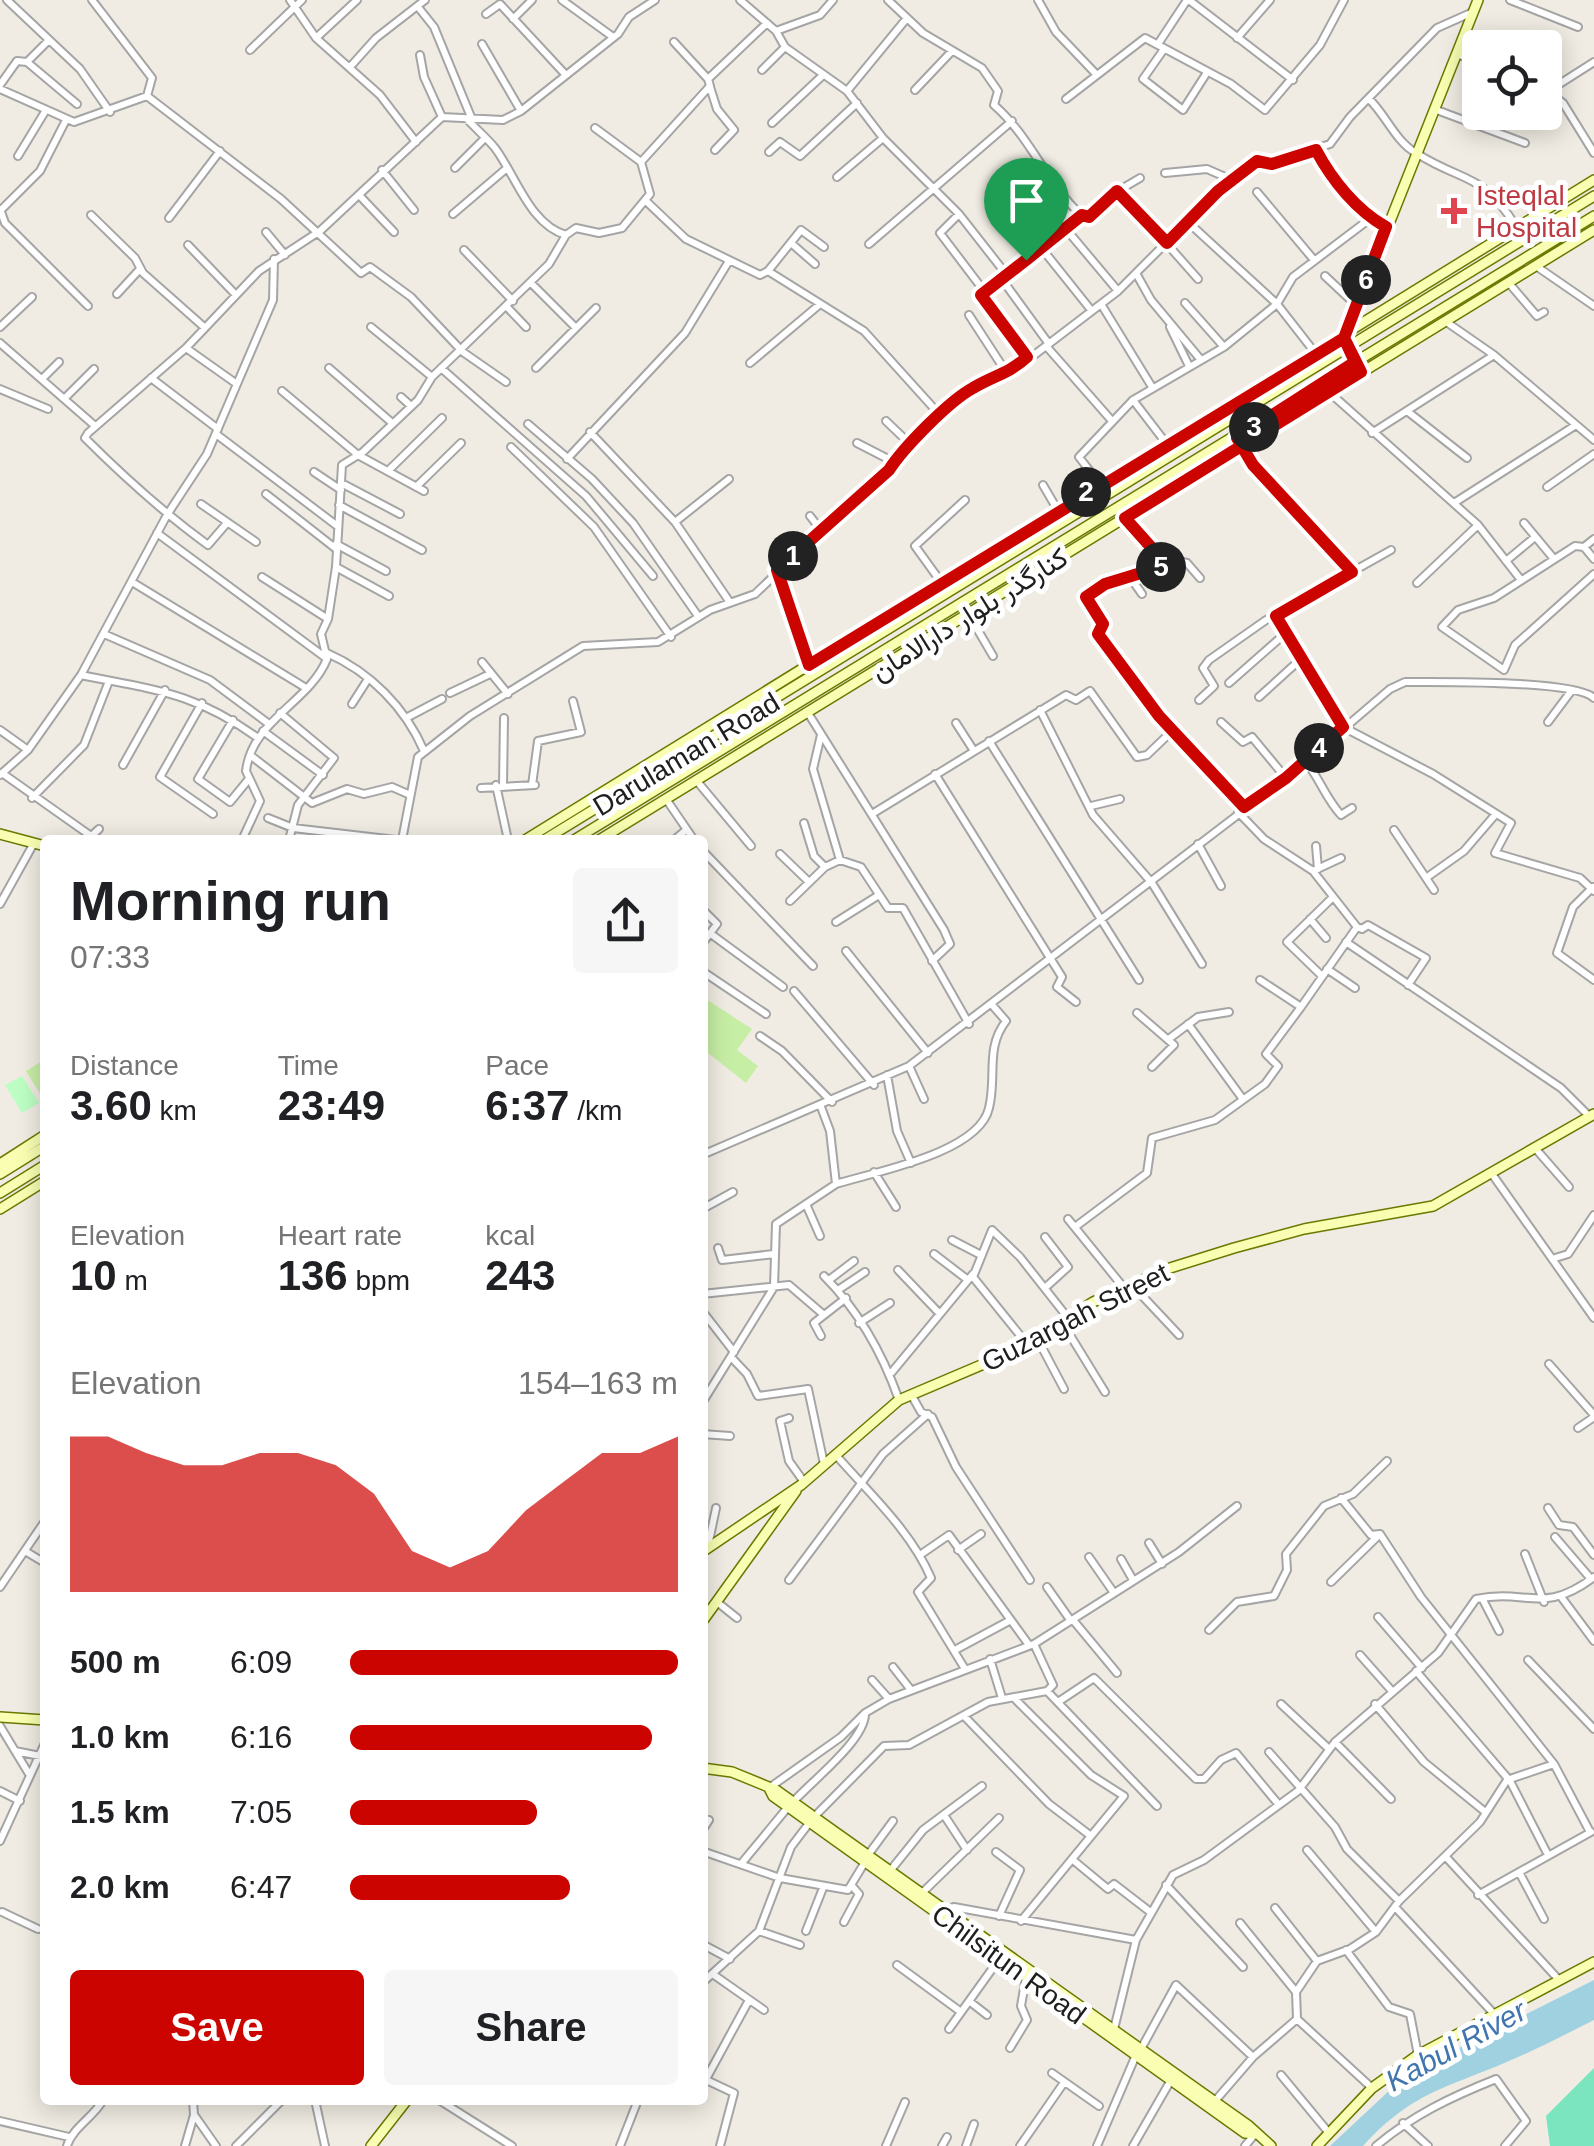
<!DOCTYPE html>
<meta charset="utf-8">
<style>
:root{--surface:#fff;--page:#f6f6f6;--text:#202124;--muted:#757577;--accent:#cc0400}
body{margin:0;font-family:Helvetica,Vazirmatn,sans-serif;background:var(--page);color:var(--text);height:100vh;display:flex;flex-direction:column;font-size:38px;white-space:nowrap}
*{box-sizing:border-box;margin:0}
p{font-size:32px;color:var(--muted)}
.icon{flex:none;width:55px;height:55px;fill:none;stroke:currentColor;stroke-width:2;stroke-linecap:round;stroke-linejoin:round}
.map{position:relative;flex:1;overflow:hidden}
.side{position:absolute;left:40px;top:835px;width:668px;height:1270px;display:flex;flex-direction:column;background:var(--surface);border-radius:10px;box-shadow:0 5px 25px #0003}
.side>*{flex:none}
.buttons{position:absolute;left:1462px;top:30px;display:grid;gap:20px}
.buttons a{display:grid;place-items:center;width:100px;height:100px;border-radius:10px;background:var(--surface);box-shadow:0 5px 25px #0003;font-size:50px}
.pin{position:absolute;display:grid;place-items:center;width:85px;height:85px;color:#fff;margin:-102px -42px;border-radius:50% 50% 50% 0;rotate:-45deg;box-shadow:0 0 10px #0007}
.pin .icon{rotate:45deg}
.km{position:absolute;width:50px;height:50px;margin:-25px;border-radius:50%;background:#222;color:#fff;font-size:28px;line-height:50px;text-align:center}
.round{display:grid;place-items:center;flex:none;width:105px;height:105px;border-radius:10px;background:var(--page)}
.headline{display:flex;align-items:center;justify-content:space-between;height:170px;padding:0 30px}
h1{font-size:55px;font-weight:800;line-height:75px}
.stats{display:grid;grid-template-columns:repeat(3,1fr);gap:15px;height:170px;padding:10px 30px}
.stats div{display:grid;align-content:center}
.stats b{font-size:42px;font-weight:800}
.stats small{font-size:28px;font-weight:400}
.stats p{font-size:28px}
.chart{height:280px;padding:20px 30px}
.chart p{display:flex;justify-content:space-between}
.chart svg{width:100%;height:180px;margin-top:10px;fill:var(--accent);opacity:.7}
.cta{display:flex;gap:20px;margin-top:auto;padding:20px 30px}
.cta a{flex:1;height:115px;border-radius:10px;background:var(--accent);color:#fff;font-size:40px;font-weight:800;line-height:115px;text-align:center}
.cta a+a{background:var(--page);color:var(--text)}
ul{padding:0 30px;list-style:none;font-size:32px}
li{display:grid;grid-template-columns:160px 120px 1fr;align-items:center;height:75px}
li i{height:25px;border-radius:12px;background:var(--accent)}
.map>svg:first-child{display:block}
.grass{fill:#c7eea5}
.park{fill:#bcfec3}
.pitch{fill:#7ae5be}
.water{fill:#a0d1e1}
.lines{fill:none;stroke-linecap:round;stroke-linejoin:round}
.street-casing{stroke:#a5a5a5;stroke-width:10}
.secondary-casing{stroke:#6a7a00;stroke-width:12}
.street{stroke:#fff;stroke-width:6}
.secondary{stroke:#f9feb2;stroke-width:9}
.route-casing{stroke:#fff;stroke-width:20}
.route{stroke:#cc0400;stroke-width:12}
.health-dot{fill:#e0444e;stroke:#fff;stroke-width:4}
.labels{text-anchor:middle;stroke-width:10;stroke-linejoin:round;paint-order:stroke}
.health-label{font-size:28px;fill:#be3a42;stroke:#fff;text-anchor:start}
.street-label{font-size:28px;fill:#1e1e1e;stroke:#fff}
.water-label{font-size:30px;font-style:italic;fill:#4075ad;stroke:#fff}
</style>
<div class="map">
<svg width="1594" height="2146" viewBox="0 0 1594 2146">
<rect width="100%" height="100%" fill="#f0ece3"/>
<path class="grass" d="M703 997 752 1029 737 1050 758 1066 746 1083 703 1049Z
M44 1060 45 1099 44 1100 26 1071Z"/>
<path class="park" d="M22 1076 39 1103 22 1113 5 1085Z"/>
<path class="pitch" d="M1594 2068V2146H1550L1546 2116Z"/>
<path class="water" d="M1594 1980V2020C1564 2035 1534 2051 1502 2064 1440 2090 1411 2094 1363 2146H1330L1407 2074Z"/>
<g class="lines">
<defs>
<path id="street" d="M7 0 80 69 110 112
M290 0 316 38 380 95 416 142
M562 0 613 37
M740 0 776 31 785 47 847 91 883 138 959 214 1006 274
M888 0 923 33 982 68 998 91 994 105C1030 136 1047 184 1081 215
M1038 0 1056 32 1096 74
M1189 0 1293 80
M1510 0 1578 27
M418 7 434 27 471 117
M486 14 500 4 564 73
M513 19 532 0
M776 31 820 15 833 0
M316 38 357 0
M1237 38 1270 0
M674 42 708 79
M482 44 521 111
M1158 44 1187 0
M1164 49 1143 79 1183 110 1206 74
M250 50 302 0
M1457 54 1480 63
M420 55 424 77 442 117
M27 62 48 41
M350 67 376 38 425 0
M762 70 785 47
M0 85 17 61 27 62 77 104
M710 87 717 109 734 130 715 150
M0 89 74 122 147 96 152 78 92 0
M1545 89 1563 103 1594 153
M915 90 952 51
M1550 90 1594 62
M847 91 907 18
M147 96 281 199 361 273 370 267 411 297 461 350
M1066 99 1145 38 1231 84 1265 110 1320 45 1344 0
M1369 99C1386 115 1395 141 1416 153 1465 184 1482 171 1517 228
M1434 109 1525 143
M467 119C476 129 487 138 495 148 516 176 530 225 566 235
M772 123 822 76
M595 128 641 162
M1316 150C1333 180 1356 210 1386 227
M769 152 780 142 800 156 857 103
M18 156 46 110
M455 168 485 138
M382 170 414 210
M1165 173 1207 169 1232 180
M837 177 883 138
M1121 192 1198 279
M1257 192 1314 260
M359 195 394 232
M646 201 686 239 760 275 768 271 864 331 939 414
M1005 205 1050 176
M0 209 5 223 88 306
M1 210 40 171 66 120
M453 214 507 168
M959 214 940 233 984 291
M91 215 135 258 143 273 204 327
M169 218 220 151
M1189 223 1277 304 1316 354
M1066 229 1118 291
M266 232 285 255
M791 243 815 264
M869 244 1012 121
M188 245 235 294
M464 250 513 301
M1043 250 1091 310
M1536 266 1594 306
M768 271 801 230 824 247
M1137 275 1151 300 1201 360
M1325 276 1356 305
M1001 278 1049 344
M1508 282 1537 316 1544 312
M531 283 576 328
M117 294 140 269
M1185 303 1224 347
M1101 304 1152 387
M507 307 526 327
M969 315 1008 375
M1445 321 1494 355 1594 440
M0 327 32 297
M371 327 432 377
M1170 327 1189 366
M0 343 94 425
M1047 347 1112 421
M186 348 234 382
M460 350 506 382
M1027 357 981 295 1081 215 1089 217 1111 195 1140 178
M750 363 819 305
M329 368 391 422
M441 368 586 496 653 576
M536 368 596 308
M151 378 218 429
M42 379 59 362
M0 389 48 409
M282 391 358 455 424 491
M1329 392 1478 525 1521 580
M401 397 411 406
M64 399 94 369
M1133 400 1166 443
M1407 411 1467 458
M886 421 910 444
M528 424 592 479 633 523 698 616
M590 432 675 522 729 601
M1372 433 1494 355
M216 434 336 525
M1237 437 1253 465 1352 573
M857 443 894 462
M511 447 594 527 671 637
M567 459 685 333 729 261
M388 471 442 418
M314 472 341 490
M1100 484 1079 457 1133 400 1224 347 1277 304 1293 277 1371 218
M345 485 400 514
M1043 485 1057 509
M416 487 461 443
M1547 487 1594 454
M266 494 335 548
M1454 503 1576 425
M201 504 256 542
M339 505 422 550
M810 516 821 530
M1125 518 1167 565
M675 522 729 479
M227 523 208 545C164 513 124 477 85 438L88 433 186 348 259 271 320 231 442 117 503 120 521 111 618 34 629 17 655 0
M1524 523 1554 559
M157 533 326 658
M1594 539 1584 547 1575 546 1494 598 1458 610 1442 627 1504 670 1515 645 1594 574
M336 544 386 571
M1584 547 1594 559
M1506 561 1535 537
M336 567 389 596
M777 571 809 665
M262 577 328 619
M1130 577 1142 594
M1200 578 1187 563 1178 561 1105 585 1086 597 1103 625 1098 634 1159 717 1245 807
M132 582 306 688
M941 582 915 546 965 500
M1417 583 1478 525
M969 615 993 656
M1276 616 1343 727 1433 774 1511 823 1495 853 1580 878 1594 891
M104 634 210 680 269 724
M327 653C370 672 405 707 424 751
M482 662 508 694
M81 675C155 690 194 692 258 738
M1229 683 1287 632
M450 693 490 674
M1259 697 1303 657
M1199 700 1214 686 1203 668 1209 660 1266 620 1391 550
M202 703 160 777 213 814
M352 704 368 679
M1040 710 1093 815 1152 883 1202 964
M280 713 334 758 298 805 289 840
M808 713 944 930 950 944 932 961
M406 718 442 699
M233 720 198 779 230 802 248 780
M1221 722 1243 742 1252 737 1286 778
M1548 722 1572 690
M956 723 974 751
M0 730 28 750
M263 731 323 775
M821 735 813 769 840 860
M989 741 1139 980
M250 755 312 803 347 789 364 794 392 787 408 794
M1305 761C1320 778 1324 796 1341 815L1352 808
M123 765 165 690
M2 773 91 836
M935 774 1062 977 1057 987 1076 1002
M0 775 28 750 81 675 167 515 207 454 273 300 274 259
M696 780 751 846
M496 785 508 840
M503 785 504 718
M532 785 538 741 581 732 573 701
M481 788 535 785
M32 798 84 745 109 681
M666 799 694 840
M1091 806 1120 799
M1238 812 1264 839 1313 871 1357 927
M872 814 1066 695 1076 700 1090 691 1137 757 1147 755 1172 731
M268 818 293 828 396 840
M804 823 814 856 825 867
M1394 830 1434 890
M87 840 99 829
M242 840 260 801 246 771C252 720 309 703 327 659L321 634 328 619 336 567 342 465 363 452 418 400 432 377 549 264 566 235 576 228 599 233 622 228 650 194 641 162 710 86 708 79 767 23
M402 840 418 757 470 716 583 646 658 642 710 610 755 594 969 389 1008 375 1118 291 1218 191 1257 161 1272 163 1330 144 1350 117 1437 28 1473 12
M674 840 686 830
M1198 844 1221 886
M1316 846 1318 869
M702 850 813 966
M780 854 809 882
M1313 871 1341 858
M1426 878 1464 851 1495 815
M1593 887 1573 907 1557 953 1594 980
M790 901 825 867 840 860 861 867 888 908H903L969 1024
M0 904 34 843
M702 909 717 924 702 944
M1310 919 1326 938
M836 922 879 895
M711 934 783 987
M1346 942 1561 1088 1589 1116
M846 951 928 1053
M1327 969 1355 988
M702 971 766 1014
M1322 976 1287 942 1331 899
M1260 980 1301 1007 1357 927 1362 929 1368 925 1426 958 1408 985
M794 991 874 1085
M1137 1013 1174 1045 1152 1067
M1188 1024 1242 1098
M760 1036 782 1051 832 1102
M1170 1038 1198 1017 1229 1012
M909 1066 924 1099
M887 1075 897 1131 911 1163
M1535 1148 1569 1187
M702 1155 909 1066 1286 778 1390 689 1405 682C1438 682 1575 680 1594 698
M874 1172 896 1207
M1492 1174 1594 1318
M836 1184C874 1172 979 1153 989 1108 997 1076 985 1048 1006 1021L993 1006
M806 1204 820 1236
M704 1208 733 1192
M1068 1219 1124 1288
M1075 1227 1147 1173 1152 1138 1215 1120 1265 1084 1278 1066 1266 1054 1301 1007
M1045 1237 1068 1267 1046 1287
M952 1240 981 1255
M718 1248 722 1260 774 1254
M934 1254 968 1280
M1555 1258 1568 1254 1594 1215
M898 1270 939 1313
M824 1276C858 1310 883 1355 899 1400
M829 1280 854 1261
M1132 1285 1179 1335
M838 1290 865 1272
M702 1294 789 1285 824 1315
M703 1312 734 1352
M1062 1322 1105 1392
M859 1323 890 1303
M821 1336 814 1323 846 1298
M1037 1338 1064 1389
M1027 1344 973 1277 992 1230 1020 1257 1068 1318
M731 1357 747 1374 758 1396 808 1389 824 1464
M1549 1364 1594 1415
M892 1372 973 1274
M912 1396 921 1412 932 1417 956 1467 1030 1580
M702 1403 774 1287 776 1224 836 1184 830 1131 821 1107
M789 1418 780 1421 789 1461 804 1482
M1578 1428 1594 1417
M702 1434 730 1436
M835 1454C868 1492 911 1531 931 1578L918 1592 965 1669
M1341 1498 1371 1535 1380 1534 1421 1597 1554 1764 1590 1832
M1548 1508 1559 1525 1573 1527 1594 1555
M1555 1537 1591 1579
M1149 1543 1162 1564
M708 1546 716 1508
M958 1550 981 1534
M25 1551 45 1563
M1525 1554 1544 1602
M920 1555 949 1535 1029 1645
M1089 1557 1114 1593
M1121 1559 1133 1580
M789 1580 883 1454 928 1414
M1331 1582 1379 1535
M0 1587 45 1521
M1047 1587 1071 1621
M1482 1598 1499 1631
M1562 1598 1594 1641
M717 1602 737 1618
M1378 1617 1422 1668
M1073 1620 1117 1673
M1209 1630 1237 1602 1274 1596 1287 1570 1286 1554 1324 1506 1353 1494 1387 1461
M1034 1644 1053 1685 1047 1691
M955 1650 1009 1621
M1360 1655 1391 1690
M990 1659 1002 1698
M1528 1660 1594 1729
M893 1667 911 1690
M1416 1671 1510 1781 1548 1855
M872 1680 889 1699
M1016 1700 1091 1775 1124 1796 1021 1921
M1058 1702 1094 1678 1196 1779H1204L1221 1760 1236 1753 1279 1805
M1281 1704 1329 1749
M1375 1704 1424 1762 1484 1811
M965 1717 1049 1804 1091 1836
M0 1726 29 1774
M1335 1742 1391 1799
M15 1751 45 1757
M1269 1752 1335 1827 1347 1849 1399 1901
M769 1788 841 1737 865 1713 889 1699 1034 1644 1179 1552 1237 1506
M0 1791 20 1801
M793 1802C812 1781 865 1740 865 1714
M944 1815 967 1850
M814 1817 884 1746 909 1745 988 1702 1047 1691 1157 1806
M702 1831 709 1820
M0 1841 45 1743
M1307 1850 1376 1932
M702 1851 780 1878 848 1890 865 1862
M996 1852 1020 1870 999 1916
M868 1855 893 1821
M1446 1857 1559 1980
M1073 1860 1108 1889 1114 1884 1149 1911
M741 1864 788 1807
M890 1871 923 1830 982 1786
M1519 1872 1544 1919
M1166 1885 1243 1967
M922 1893 999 1818
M1478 1895 1591 1832
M1275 1908 1317 1961
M1396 1908 1495 2015
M946 1910 954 1907 1136 1940
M2 1912 38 1929
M844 1922 859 1894 852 1886
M1240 1923 1296 1992
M759 1931 800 1945
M806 1931 823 1888
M702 1944 730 1959
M1346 1950 1389 2007 1410 2014 1418 2055
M897 1965 961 2012
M714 1975 764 2010
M702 1983 759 1931 791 1847 810 1822
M969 2001 987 2015
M1297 2019 1372 2088
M949 2029 1000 1958
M1114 2029 1136 1940 1173 1875 1204 1860 1298 1791 1335 1742 1438 1653 1476 1599C1528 1588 1542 1616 1594 1577
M1010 2048 1027 2020 1021 2006 1026 1977
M1141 2049 1176 1985 1253 2057
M1052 2073 1099 2106
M1281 2075 1329 2133
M702 2078 734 2093 720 2146
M706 2079 748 2002
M315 2100 325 2146
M439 2100 512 2146
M1215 2101 1253 2057 1297 2019 1296 1992 1317 1961 1350 1949 1376 1932 1399 1901 1480 1822 1507 1780 1554 1764
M195 2116 216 2146
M0 2121 69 2137
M1403 2123 1428 2146
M67 2146C72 2128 94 2117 103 2100
M185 2146 194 2115 193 2100
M236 2146 282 2100
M620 2146 638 2100
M886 2146 905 2102
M942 2146 947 2137
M966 2146 974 2124
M1020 2146 1063 2084
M1097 2146 1136 2055
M1133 2146 1171 2080
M1245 2146 1255 2134
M1376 2146C1413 2115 1451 2097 1496 2079L1526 2121 1505 2146"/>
<path id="secondary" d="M1344 337 1478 0
M0 834 45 846
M525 840 1594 180
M544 840 1594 196
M574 840 1594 216
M599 840 1594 230
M0 1164 45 1135
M0 1174 45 1146
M0 1193 45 1165
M0 1209 45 1181
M702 1552 801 1485 899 1400 1019 1349 1093 1302 1170 1268 1234 1248 1304 1229 1433 1206 1594 1114
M702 1622 796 1491
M0 1717 45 1720
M702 1768 732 1772 776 1790 1249 2126 1271 2146
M769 1788 773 1796 1245 2133 1255 2134
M371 2146 407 2100
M1317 2146 1372 2088 1418 2055 1594 1962"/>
</defs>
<use href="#street" class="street-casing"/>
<use href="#secondary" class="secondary-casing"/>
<use href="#street" class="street"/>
<use href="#secondary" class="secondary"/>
</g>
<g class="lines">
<defs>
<path id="route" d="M1026 260 981 295 1027 357C1010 373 993 376 973 388 949 401 903 448 889 470L777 570 809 665 1344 338 1355 362 1237 438 1253 465 1352 572 1276 616 1343 727 1286 778 1244 807 1159 716 1098 634 1103 624 1086 597 1105 584 1167 565 1125 518 1361 372 1344 338 1386 227C1356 210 1332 180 1316 150L1272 164 1257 161 1218 191 1167 243 1117 191 1089 217 1082 215 1026 260"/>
</defs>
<use href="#route" class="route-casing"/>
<use href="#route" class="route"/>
</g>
<path class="health-dot" d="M1449 196h10v10h10v10h-10v10h-10v-10h-10v-10h10z"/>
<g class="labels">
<g class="health-label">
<text x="1476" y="205">Isteqlal<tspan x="1476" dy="32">Hospital</tspan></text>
</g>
<g class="street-label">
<text transform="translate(969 614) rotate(-32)" y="10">کنارگذر بلوار دارالامان</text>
<text transform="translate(686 754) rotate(-31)" y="10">Darulaman Road</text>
<text transform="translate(1075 1317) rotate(-27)" y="10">Guzargah Street</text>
<text transform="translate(1009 1964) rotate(36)" y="10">Chilsitun Road</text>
</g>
<g class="water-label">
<text transform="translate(1456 2046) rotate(-29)" y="10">Kabul River</text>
</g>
</g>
</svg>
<div class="buttons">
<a><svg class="icon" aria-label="locate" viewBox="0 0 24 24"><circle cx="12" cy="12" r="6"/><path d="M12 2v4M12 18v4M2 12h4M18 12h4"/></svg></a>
</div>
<div class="pin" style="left:1026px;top:260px;background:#1e9e55"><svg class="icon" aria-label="arrive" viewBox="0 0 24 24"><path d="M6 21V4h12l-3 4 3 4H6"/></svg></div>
<b class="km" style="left:793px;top:556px">1</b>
<b class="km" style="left:1086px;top:492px">2</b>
<b class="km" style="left:1254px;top:427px">3</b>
<b class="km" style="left:1319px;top:748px">4</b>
<b class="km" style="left:1161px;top:567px">5</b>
<b class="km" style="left:1366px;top:280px">6</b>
<section class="side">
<div class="headline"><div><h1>Morning run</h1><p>07:33</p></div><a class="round"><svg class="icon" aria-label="share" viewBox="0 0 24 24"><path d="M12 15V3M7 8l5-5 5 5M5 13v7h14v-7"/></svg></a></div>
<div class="stats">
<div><p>Distance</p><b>3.60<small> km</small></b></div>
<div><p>Time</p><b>23:49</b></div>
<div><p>Pace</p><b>6:37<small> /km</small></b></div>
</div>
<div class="stats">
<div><p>Elevation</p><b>10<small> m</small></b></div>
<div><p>Heart rate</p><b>136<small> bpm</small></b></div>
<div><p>kcal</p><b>243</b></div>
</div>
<div class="chart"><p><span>Elevation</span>154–163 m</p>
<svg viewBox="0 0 160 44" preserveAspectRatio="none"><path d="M0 44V6L10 6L20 10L30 13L40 13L50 10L60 10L70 13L80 20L90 34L100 38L110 34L120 24L130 17L140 10L150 10L160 6V44z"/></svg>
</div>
<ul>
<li><b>500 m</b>6:09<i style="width:100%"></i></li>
<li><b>1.0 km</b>6:16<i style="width:92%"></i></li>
<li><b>1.5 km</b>7:05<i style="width:57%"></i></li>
<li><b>2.0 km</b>6:47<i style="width:67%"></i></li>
</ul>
<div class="cta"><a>Save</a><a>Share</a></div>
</section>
</div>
